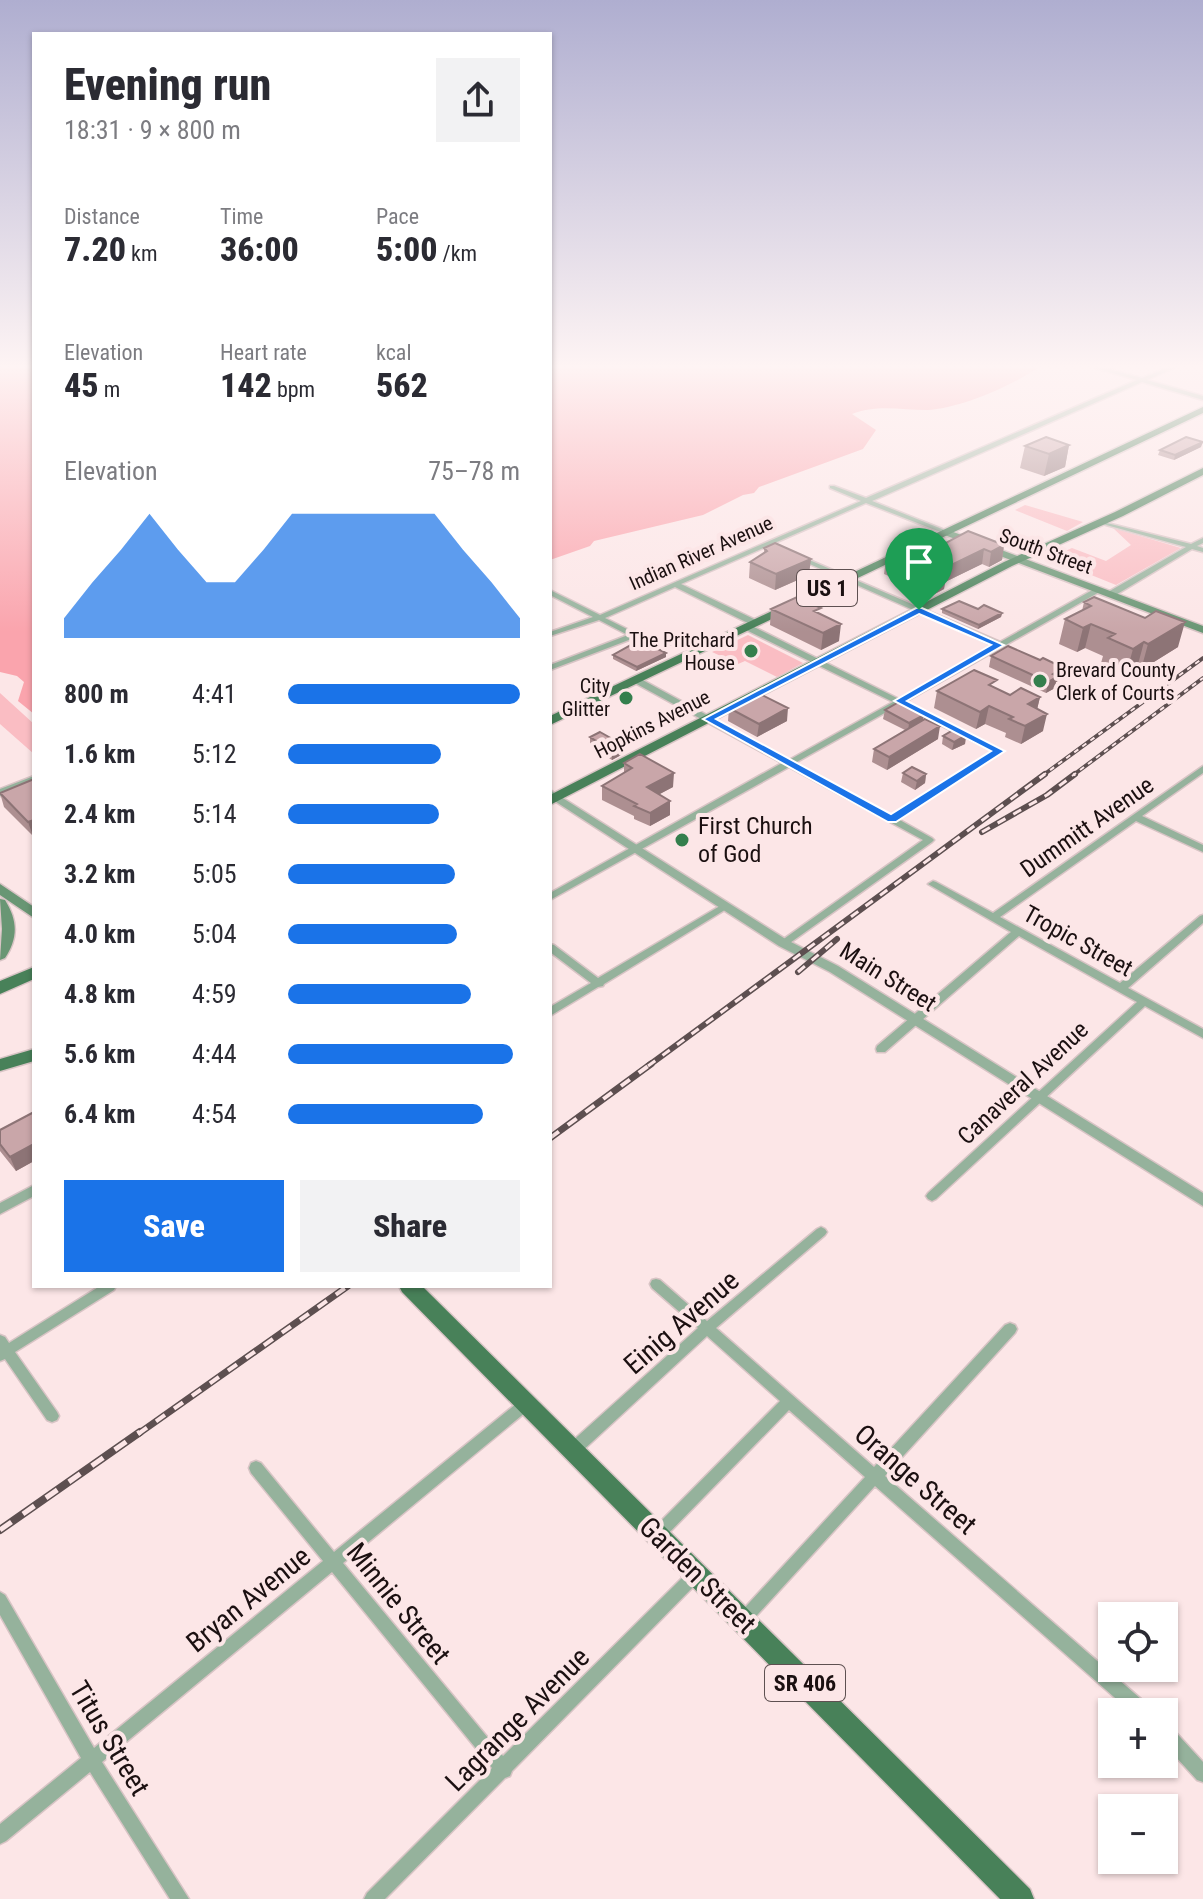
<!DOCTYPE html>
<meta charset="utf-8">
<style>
:root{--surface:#fff;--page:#f2f2f3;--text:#2b2b33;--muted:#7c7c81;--accent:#1a73e8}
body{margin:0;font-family:"Roboto Condensed",sans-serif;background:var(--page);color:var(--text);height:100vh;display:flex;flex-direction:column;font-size:30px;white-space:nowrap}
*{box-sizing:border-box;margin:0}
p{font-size:26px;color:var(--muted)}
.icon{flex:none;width:44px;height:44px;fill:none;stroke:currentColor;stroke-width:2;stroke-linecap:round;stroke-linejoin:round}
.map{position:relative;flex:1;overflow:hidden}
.sheet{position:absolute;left:32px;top:32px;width:520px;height:1256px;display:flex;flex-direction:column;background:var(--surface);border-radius:0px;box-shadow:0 2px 6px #0004}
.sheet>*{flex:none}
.fabs{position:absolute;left:1098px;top:1602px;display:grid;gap:16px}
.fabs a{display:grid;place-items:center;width:80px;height:80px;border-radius:0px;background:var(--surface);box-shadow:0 2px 6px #0004;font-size:40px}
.pin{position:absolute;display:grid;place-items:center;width:68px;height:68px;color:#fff;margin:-82px -34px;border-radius:50% 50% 50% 0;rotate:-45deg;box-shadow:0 0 8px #0007}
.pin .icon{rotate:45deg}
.round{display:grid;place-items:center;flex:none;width:84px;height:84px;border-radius:0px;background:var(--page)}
.overview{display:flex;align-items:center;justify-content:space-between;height:136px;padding:0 32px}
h1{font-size:44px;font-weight:800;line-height:60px}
.figures{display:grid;grid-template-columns:repeat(3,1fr);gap:12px;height:136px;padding:8px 32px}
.figures div{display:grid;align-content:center}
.figures b{font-size:34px;font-weight:800}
.figures small{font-size:22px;font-weight:400}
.figures p{font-size:22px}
.chart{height:224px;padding:16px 32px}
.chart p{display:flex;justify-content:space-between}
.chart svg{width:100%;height:144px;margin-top:8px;fill:var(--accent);opacity:.7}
.action{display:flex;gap:16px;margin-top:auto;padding:16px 32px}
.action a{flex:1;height:92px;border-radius:0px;background:var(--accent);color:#fff;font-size:32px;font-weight:800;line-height:92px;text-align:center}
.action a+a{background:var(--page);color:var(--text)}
ul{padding:0 32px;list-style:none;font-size:26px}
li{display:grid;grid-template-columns:128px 96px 1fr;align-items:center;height:60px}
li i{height:20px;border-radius:10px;background:var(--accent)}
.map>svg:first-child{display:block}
.green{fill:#fabdc3}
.water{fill:#faa4ad}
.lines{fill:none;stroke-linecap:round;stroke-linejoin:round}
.minor-casing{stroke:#d8c4c5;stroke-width:3}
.tertiary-casing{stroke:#d8c4c5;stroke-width:3}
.secondary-casing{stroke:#d8c4c5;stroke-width:3}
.primary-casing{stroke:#d8c4c5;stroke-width:3}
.minor{fill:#95b29c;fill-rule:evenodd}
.tertiary{fill:#95b29c;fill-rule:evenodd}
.secondary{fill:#699674;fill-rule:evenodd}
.primary{fill:#488159;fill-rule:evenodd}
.rail-far3-casing{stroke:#5d4f50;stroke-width:4}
.rail-far2-casing{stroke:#5d4f50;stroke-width:6}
.rail-far1-casing{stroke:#5d4f50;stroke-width:7}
.rail-casing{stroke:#5d4f50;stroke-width:8}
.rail-far3{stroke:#fce6e7;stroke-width:2;stroke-dasharray:5;stroke-linecap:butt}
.rail-far2{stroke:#fce6e7;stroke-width:3;stroke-dasharray:9;stroke-linecap:butt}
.rail-far1{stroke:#fce6e7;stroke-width:4;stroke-dasharray:11;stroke-linecap:butt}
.rail{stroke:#fce6e7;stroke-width:5;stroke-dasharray:14;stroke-linecap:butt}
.wall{fill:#ad8f91}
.shaded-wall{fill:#8d7476}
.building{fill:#c9a6a9;stroke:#8d7476;stroke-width:2}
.route{fill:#1a73e8;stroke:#fff;stroke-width:2;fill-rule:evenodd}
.poi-dot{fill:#347f4d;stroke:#fce6e7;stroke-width:3}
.labels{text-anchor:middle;stroke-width:8;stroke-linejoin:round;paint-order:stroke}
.far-street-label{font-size:20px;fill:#1b1011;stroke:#fce6e7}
.far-poi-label{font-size:20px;fill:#1b1011;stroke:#fce6e7;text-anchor:end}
.shield{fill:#fce6e7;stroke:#5e5051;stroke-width:2}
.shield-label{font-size:22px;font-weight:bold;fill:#1b1011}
.poi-label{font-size:24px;fill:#1b1011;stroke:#fce6e7;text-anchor:start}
.street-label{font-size:24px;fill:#1b1011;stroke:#fce6e7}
.near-street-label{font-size:28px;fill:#1b1011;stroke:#fce6e7}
</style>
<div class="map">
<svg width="1203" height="1899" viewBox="0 0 1203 1899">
<rect width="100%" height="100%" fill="#fce6e7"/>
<path class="green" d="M1025 505 1083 522 1067 531 1015 510Z
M1113 528 1181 548 1116 585 1049 558 1072 548 1106 561 1131 545Z
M748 635 803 663 777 677 745 661 738 664 712 652Z
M0 693 34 724V754L0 724Z"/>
<path class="water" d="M0 367H34V714L18 701 24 682 17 676 0 672Z
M550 367H1039C1014 385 959 409 927 410 902 410 876 404 852 414L876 430 863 449 759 487 754 493 743 495 703 515 594 541 590 546 550 560Z"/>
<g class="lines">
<defs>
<path id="minor" d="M1095 367H1101L1142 378 1169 367H1174V368L1147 380 1203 396V400L1142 382 872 501 947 531V533H943L866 503 681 584 758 621V625H752L675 587 605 618 647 639 709 643 713 645 712 647 645 643 634 638 550 670V665L628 635 599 620 550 636V632L593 617 550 595V590L600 615 861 501 830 488V486H834L866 498 1137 380 1095 368Z
M1099 521 1191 544 1203 538V543L1197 546 1203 548V552L1192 549 1114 596H1108V592L1186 547 1099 523Z
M796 556H800L1000 642 1096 588 1103 590 905 702 1003 751 898 819 932 838 934 840 932 842 787 945 783 946 778 943 923 840 789 767 550 900V893L782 763 633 682V678H639L789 760 893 702 744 629V625H750L899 699 994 646 796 558ZM899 705 993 751 891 816 795 763Z
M1203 766V773L1142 816 1203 845V852L1136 821 1000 917 1120 983 1200 916 1203 915V923L1128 988 1203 1029V1038L1145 1006 936 1199 932 1201 928 1199 926 1196 928 1193 1137 1002 1019 936 885 1052H877L876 1049 877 1046 1011 932 928 884 933 881 936 882 993 913Z
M725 903 730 906 728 908 604 984 603 986 598 987 550 1016V1007L591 983 550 952V944L554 945 598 978Z
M34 1185V1196L0 1214V1203Z
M821 1227 825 1229 827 1232 825 1235 716 1328 874 1467 1005 1325 1010 1323 1015 1325 1017 1329 1015 1333 885 1476 1149 1706 1151 1712H1131L875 1486 748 1625 743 1628 738 1625 735 1620 738 1615 865 1477 789 1410 663 1539 658 1541 653 1539 651 1534 653 1529 780 1401 707 1336 579 1454 574 1455 569 1454 567 1449 569 1444 698 1328 652 1288 650 1284 652 1280 656 1279 660 1280 707 1321 817 1229Z
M100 1286H116L114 1290 15 1352 57 1412 59 1416 57 1420 52 1422 47 1420 5 1359 0 1361V1335L5 1337 9 1343Z
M527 1397 532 1399 534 1403 532 1407 343 1563 503 1756 691 1569 696 1567 701 1569 703 1574 701 1579 512 1771 510 1776 505 1778 385 1899H364L367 1893 492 1768 332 1572 102 1762 189 1899H170L90 1772 6 1841 0 1844V1824L81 1758 0 1615V1592L5 1595 94 1748 323 1561 251 1473 249 1468 251 1463 256 1461 261 1463 334 1552 522 1399Z
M1164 1724 1170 1726 1203 1762V1782L1197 1780 1164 1744Z"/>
<path id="tertiary" d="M34 776V783L0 796V789Z
M550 790 787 940 838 966 1203 1193V1206L830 972 779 946 550 798Z"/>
<path id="secondary" d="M942 530H948L1203 626V633L942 534Z
M0 884 34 907V918L0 895Z
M0 899 5 900C18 921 18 938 5 958L0 960 2 929Z"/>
<path id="primary" d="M1203 407V413L550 725V716Z
M1203 468V475L1123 516 1012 566 550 805V795L1004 562 1115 512Z
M34 967V979L0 994V981Z
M34 1049V1061L0 1071V1059Z
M399 1286H422L1030 1889 1034 1899H1000L402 1292Z"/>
</defs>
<use href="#minor" class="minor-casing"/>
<use href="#tertiary" class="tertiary-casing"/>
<use href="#secondary" class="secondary-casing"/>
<use href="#primary" class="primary-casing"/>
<use href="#minor" class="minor"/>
<use href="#tertiary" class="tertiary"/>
<use href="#secondary" class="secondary"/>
<use href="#primary" class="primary"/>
<defs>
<path id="rail-far3" d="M1042 776 1203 658
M1072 776 1203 678"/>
<path id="rail-far2" d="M982 832 1047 795 1075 774
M798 972 837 939
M648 1066 1045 774"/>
<path id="rail-far1" d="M550 1138 651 1064
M138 1434 348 1286"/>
<path id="rail" d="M0 1530 140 1432"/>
</defs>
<use href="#rail-far3" class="rail-far3-casing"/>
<use href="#rail-far2" class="rail-far2-casing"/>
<use href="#rail-far1" class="rail-far1-casing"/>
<use href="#rail" class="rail-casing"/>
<use href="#rail-far3" class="rail-far3"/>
<use href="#rail-far2" class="rail-far2"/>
<use href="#rail-far1" class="rail-far1"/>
<use href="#rail" class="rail"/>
</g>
<path class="wall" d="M1069 445 1065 467 1044 476 1020 468 1025 446Z
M1201 447 1174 460 1158 455 1160 450Z
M1004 545 1002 560 989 567 982 564 945 582 944 589 927 598 914 592V587L884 574 886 559H916Z
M764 548 809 575 775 590 749 578 750 562 764 553Z
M1084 602 1178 647 1141 670 1137 668 1126 674 1101 663 1103 656 1085 648 1077 652 1059 644 1065 619 1082 611Z
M771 609 821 614 839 641 821 650 770 625Z
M942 609H978L1002 613 1001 617 978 629 942 613Z
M666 653V657L636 671 613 659V655Z
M991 656 1040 660 1064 668 1061 679 1056 682 1055 688 1046 693 989 667Z
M995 688 1010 695 1040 697 1037 709 1043 731 1021 744 1005 737 1006 733 985 724 976 729 934 708 937 691Z
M729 708 787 721 757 737 728 721Z
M885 710 924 715 923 720 938 739 887 770 872 762 874 749 905 730 883 719Z
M966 735 965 744 952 750 942 744 943 736Z
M590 737 623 745V754L612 760 590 746Z
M624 763 673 787 659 794 670 815 650 826 634 819V816L602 800V786L624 773Z
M903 773 926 774 925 783 915 790 901 782Z
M34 779V836H33L4 807 0 793Z
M34 1112V1161L16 1171 0 1151V1130Z"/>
<path class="shaded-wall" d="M1203 442 1201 447 1174 460 1175 455Z
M1069 445 1065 467 1044 476 1049 454Z
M1004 545 1002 560 989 567 991 552Z
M984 549 982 564 945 582 944 589 927 598 930 583 939 571Z
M811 559 809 575 775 590 776 574Z
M1002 613 1001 617 978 629 979 625Z
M1185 622 1178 647 1141 670 1148 644Z
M841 624 839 641 821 650 823 633Z
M1091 624 1085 648 1077 652 1083 628Z
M1144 642 1137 668 1126 674 1133 649Z
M666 653V657L636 671 637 667Z
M1064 668 1061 679 1056 682 1055 688 1046 693 1048 682 1053 674Z
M1040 697 1036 714 1028 704Z
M989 706 985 724 976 729 980 712Z
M788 708 787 721 757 737 759 724Z
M1047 714 1043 731 1021 744 1025 726Z
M924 715 922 724 908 732 909 723Z
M940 726 938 739 887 770 889 757Z
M966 735 965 744 952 750 954 742Z
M623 745V754L612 760V751Z
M674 773 673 787 647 801V787Z
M926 774 925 783 915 790 917 781Z
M670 801V815L650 826V813Z
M34 820V836H33L28 822Z
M34 1144V1161L16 1171 10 1157Z"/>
<path class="building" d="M1046 437 1069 445 1049 454 1025 446Z
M1186 437 1203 442 1175 455 1160 450Z
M968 531 1004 545 991 552 984 549 939 571 947 574 930 583 916 577 922 574 886 559 900 552 916 559Z
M775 543 811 559 776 574 750 562 767 551 764 548Z
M797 597 821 608 814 611 841 624 823 633 771 609Z
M1094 597 1145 618 1156 611 1185 622 1148 644 1144 642 1133 649 1108 638 1115 634 1091 624 1083 628 1065 619 1091 606 1084 602Z
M959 601 978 609 984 605 1002 613 979 625 942 609Z
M640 640 666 653 637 667 613 655Z
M1008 646 1040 660 1043 658 1064 668 1053 674 1058 676 1048 682 991 656Z
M974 670 997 680 989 685 1010 695 1021 688 1040 697 1028 704 1047 714 1025 726 1009 719 1013 717 989 706 980 712 937 691Z
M758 693 788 708 759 724 729 708Z
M899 702 924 715 909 723 885 710Z
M925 719 940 726 889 757 874 749Z
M955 729 966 735 954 742 943 736Z
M600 732 623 745 612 751 590 737Z
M640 754 674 773 647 787 670 801 650 813 634 806 637 804 602 786 632 768 624 763Z
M912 767 926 774 917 781 903 773Z
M34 779V820L28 822 0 793Z
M34 1112V1144L10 1157 0 1144V1130Z"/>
<linearGradient id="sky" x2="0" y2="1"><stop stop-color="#afaed0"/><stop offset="0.58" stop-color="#fef4f4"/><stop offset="1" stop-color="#fef4f4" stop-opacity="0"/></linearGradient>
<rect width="1203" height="632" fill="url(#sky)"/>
<path class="route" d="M916 608H922L1004 645 907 701 1005 751 896 822H888L703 719ZM919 614 991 645 894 701 991 751 891 814 716 719Z"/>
<g class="poi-dot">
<circle cx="751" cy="651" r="8"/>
<circle cx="1040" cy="681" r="8"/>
<circle cx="626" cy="698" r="8"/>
<circle cx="682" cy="840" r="8"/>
</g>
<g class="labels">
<g class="far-street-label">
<text transform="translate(1046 551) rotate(20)" y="7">South Street</text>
<text transform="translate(701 553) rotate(-24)" y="7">Indian River Avenue</text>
<text transform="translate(652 724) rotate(-27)" y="7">Hopkins Avenue</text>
</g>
<g class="far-poi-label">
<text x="735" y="647">The Pritchard<tspan x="735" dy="23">House</tspan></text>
<text x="1056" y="677" text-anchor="start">Brevard County<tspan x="1056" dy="23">Clerk of Courts</tspan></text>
<text x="610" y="693">City<tspan x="610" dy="23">Glitter</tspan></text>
</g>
<g class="shield">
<rect x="797" y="570" width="60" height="36" rx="6"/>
<rect x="765" y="1665" width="80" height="36" rx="6"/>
</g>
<g class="shield-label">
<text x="827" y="596">US 1</text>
<text x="805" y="1691">SR 406</text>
</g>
<g class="poi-label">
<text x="698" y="834">First Church<tspan x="698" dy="28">of God</tspan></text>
</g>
<g class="street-label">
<text transform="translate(1087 827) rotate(-35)" y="8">Dummitt Avenue</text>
<text transform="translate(1078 941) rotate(29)" y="8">Tropic Street</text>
<text transform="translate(888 977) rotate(32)" y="8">Main Street</text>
<text transform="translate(1023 1083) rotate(-43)" y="8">Canaveral Avenue</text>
</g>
<g class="near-street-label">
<text transform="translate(681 1322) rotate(-41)" y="10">Einig Avenue</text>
<text transform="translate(916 1479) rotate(41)" y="10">Orange Street</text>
<text transform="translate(698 1575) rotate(45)" y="10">Garden Street</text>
<text transform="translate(248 1599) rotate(-39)" y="10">Bryan Avenue</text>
<text transform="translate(399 1603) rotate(51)" y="10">Minnie Street</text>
<text transform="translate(517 1719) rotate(-45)" y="10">Lagrange Avenue</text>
<text transform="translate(110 1738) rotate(59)" y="10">Titus Street</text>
</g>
</g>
</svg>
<div class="fabs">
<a><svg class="icon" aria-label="locate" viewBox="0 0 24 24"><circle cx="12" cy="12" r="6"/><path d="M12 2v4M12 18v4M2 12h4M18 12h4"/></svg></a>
<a>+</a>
<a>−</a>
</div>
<div class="pin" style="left:919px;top:610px;background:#1e9e55"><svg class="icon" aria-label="arrive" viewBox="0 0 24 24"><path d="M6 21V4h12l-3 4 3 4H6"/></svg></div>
<section class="sheet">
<div class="overview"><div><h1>Evening run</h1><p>18:31 · 9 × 800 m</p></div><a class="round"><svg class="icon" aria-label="share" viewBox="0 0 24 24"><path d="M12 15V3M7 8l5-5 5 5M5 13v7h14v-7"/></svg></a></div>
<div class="figures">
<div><p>Distance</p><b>7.20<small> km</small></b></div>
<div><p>Time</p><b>36:00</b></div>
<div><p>Pace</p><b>5:00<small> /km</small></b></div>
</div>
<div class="figures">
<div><p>Elevation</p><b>45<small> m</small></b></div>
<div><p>Heart rate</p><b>142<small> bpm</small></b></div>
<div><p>kcal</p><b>562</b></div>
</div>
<div class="chart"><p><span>Elevation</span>75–78 m</p>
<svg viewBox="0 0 160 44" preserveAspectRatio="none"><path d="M0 44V38L10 27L20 17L30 6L40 17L50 27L60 27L70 17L80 6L90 6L100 6L110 6L120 6L130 6L140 17L150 27L160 38V44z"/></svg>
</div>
<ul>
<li><b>800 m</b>4:41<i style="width:100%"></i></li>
<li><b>1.6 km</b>5:12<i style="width:66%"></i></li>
<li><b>2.4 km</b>5:14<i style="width:65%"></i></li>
<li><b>3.2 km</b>5:05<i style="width:72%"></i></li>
<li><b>4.0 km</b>5:04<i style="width:73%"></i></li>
<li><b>4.8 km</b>4:59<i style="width:79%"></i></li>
<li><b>5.6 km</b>4:44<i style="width:97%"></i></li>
<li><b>6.4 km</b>4:54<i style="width:84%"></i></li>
</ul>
<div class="action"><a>Save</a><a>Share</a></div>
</section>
</div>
